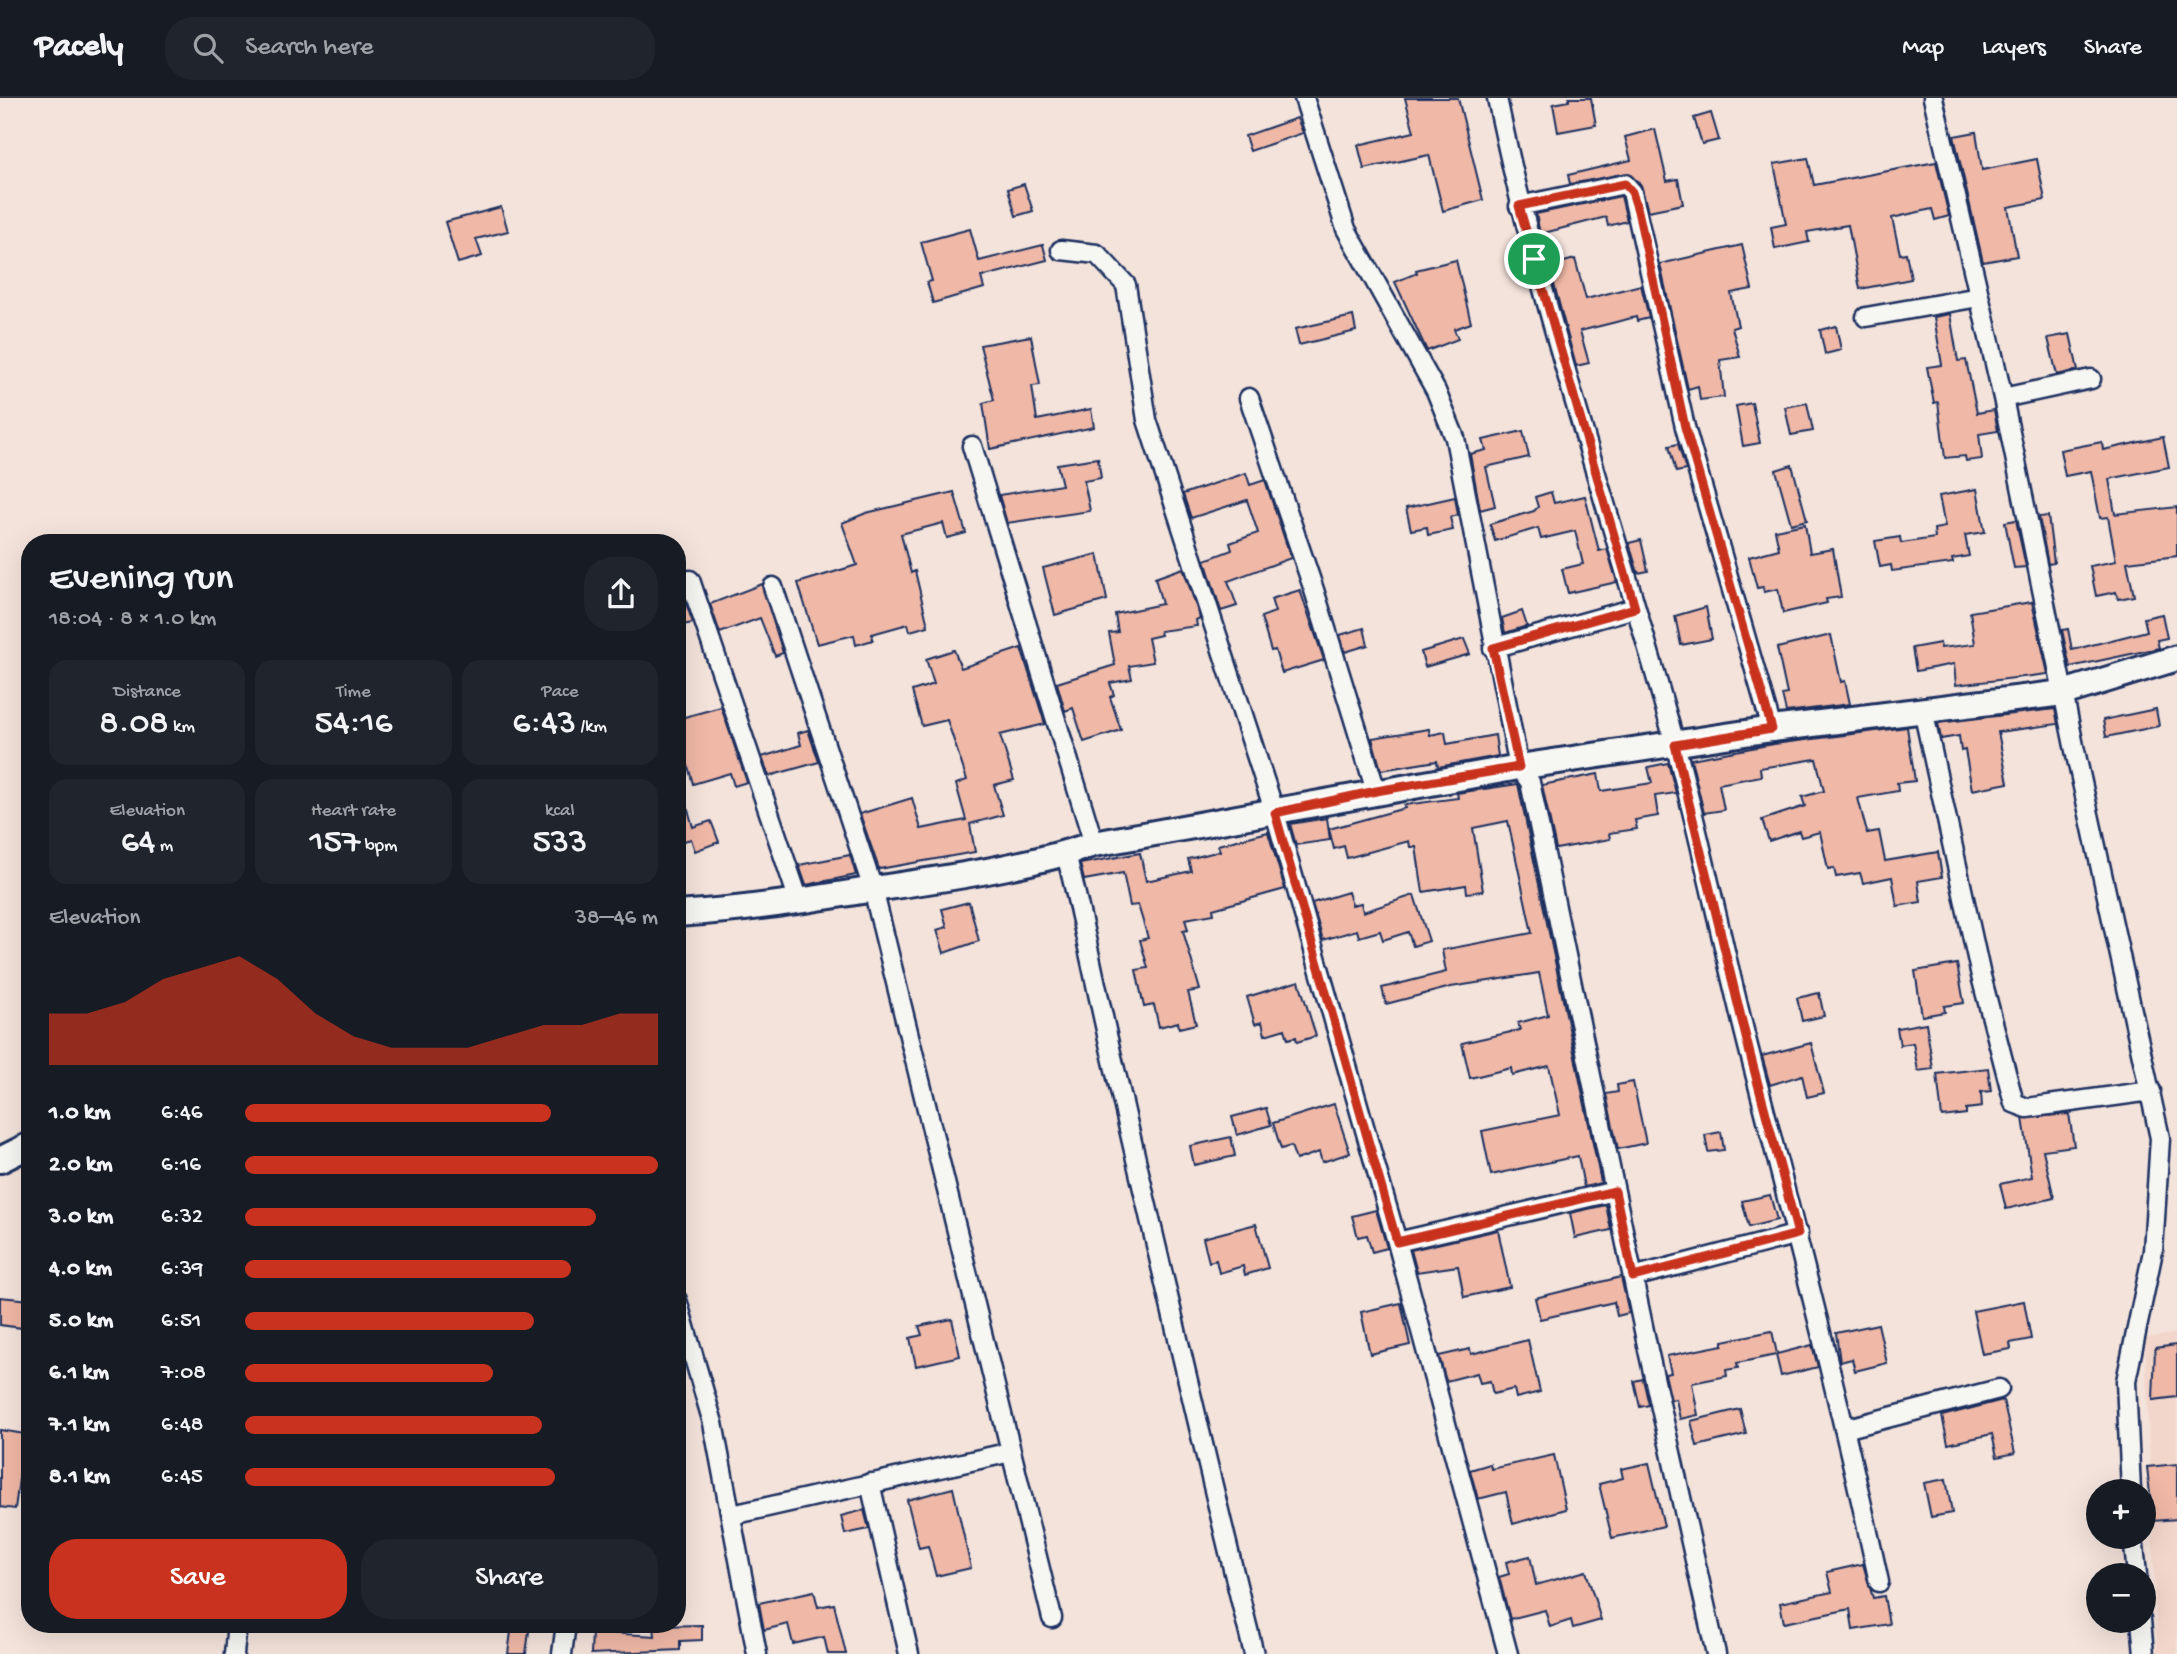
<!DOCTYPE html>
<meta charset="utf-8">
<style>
:root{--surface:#171b24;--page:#20242c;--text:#f1f3f6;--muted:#9ea1a6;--line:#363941;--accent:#c8321e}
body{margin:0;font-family:"Gochi Hand",sans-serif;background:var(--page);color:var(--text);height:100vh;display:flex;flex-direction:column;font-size:26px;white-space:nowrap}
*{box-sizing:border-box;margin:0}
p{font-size:23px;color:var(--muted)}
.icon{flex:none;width:38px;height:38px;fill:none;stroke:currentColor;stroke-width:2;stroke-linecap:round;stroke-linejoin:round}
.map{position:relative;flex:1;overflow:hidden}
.sheet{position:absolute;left:21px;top:436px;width:665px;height:1099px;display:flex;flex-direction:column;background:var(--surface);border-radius:28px;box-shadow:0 7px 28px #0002}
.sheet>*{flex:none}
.fabs{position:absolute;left:2086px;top:1381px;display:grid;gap:14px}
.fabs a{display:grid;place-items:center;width:70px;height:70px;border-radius:50%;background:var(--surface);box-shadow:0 7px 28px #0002;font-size:35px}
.pin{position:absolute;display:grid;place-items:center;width:60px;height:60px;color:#fff;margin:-30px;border:4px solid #fff;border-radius:50%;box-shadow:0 2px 7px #0007}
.round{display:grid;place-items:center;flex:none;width:74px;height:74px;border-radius:28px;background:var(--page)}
.overview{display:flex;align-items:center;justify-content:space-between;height:119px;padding:0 28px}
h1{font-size:38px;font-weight:600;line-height:52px}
.figures{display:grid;grid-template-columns:repeat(3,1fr);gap:10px;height:119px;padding:7px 28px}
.figures div{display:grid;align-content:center;border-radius:18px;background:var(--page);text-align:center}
.figures b{font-size:35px;font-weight:600}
.figures small{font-size:19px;font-weight:400}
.figures p{font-size:19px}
.chart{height:196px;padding:14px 28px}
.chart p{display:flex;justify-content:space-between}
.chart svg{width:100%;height:126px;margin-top:7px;fill:var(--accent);opacity:.7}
.button{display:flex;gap:14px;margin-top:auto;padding:14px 28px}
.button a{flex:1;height:80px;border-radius:28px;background:var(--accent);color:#fff;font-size:28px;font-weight:600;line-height:80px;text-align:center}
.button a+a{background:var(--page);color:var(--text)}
ul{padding:0 28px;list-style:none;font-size:23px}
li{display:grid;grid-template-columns:112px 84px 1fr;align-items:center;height:52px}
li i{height:18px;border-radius:9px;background:var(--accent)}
header{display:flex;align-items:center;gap:42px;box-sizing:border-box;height:98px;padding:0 35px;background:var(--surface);border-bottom:2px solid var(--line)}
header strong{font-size:33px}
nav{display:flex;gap:38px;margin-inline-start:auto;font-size:24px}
.search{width:490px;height:63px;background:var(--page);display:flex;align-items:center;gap:18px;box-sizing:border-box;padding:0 24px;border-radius:28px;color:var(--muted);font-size:26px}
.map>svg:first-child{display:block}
.built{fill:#f3d6cb}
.building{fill:#f0b8a6;stroke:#1b2f5e;stroke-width:2}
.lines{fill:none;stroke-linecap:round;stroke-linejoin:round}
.street-casing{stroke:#1b2f5e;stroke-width:23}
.secondary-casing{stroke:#1b2f5e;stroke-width:30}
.street{stroke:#f6f6f2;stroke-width:18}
.secondary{stroke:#f6f6f2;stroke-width:24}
.route-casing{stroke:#fff;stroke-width:14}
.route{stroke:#c8321e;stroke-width:9}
</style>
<header>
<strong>Pacely</strong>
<div class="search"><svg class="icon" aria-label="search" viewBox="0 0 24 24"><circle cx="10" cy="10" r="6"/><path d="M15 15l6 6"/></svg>Search here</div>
<nav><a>Map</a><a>Layers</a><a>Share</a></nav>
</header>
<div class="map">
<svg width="2177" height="1556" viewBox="0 0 2177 1556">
<rect width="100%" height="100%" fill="#f4e3db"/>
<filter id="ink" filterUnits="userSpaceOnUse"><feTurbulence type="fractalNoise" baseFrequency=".0143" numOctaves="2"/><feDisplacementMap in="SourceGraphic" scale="14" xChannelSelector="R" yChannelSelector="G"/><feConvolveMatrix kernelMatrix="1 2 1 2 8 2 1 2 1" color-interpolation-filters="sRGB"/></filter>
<g filter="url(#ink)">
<path class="built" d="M2177 1235V1556H2157L2145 1240Z"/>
<path class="building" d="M1405 0H1458L1483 102 1443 113 1429 57 1364 71 1358 47 1414 34Z
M1569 0H1591L1596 27 1558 34 1553 6 1569 3Z
M1711 15 1719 42 1702 46 1694 20Z
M1297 20 1303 35 1250 53 1245 38Z
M1655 31 1667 83 1678 81 1683 106 1648 113 1641 87 1628 75 1570 86 1568 77 1631 62 1625 39Z
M1976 34 1982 72 2037 61 2045 102 2008 109 2017 158 1983 164 1954 38Z
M1808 60 1814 87 1936 64 1949 118 1935 122 1932 111 1892 120 1900 156 1906 155 1911 181 1860 191 1848 127 1807 134 1809 144 1775 151 1771 129 1786 126 1774 66Z
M1024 86 1033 113 1016 118 1008 91Z
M1621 98 1627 123 1608 128 1606 119 1540 136 1536 116Z
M501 109 508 133 476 141 482 158 458 165 445 124Z
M970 131 979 163 1043 147 1047 162 981 179 984 190 933 205 927 184 932 183 921 144Z
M1742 147 1752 191 1731 195 1738 228 1732 230 1740 259 1720 262 1724 299 1700 302 1698 288 1688 291 1660 166Z
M1575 161 1586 201 1641 187 1649 220 1637 223 1636 219 1580 233 1589 265 1576 268 1549 168Z
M1456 162 1471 225 1454 231 1458 241 1427 253 1395 184 1417 175 1416 172Z
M1950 216 1958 263 1966 262 1977 315 1994 312 1998 333 1979 336 1982 361 1966 363 1965 358 1945 360 1938 304 1934 305 1927 269 1942 267 1934 219Z
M1353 218 1356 233 1299 247 1295 231Z
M1836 228 1841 252 1825 256 1820 232Z
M2070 236 2078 272 2057 277 2048 240Z
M1031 238 1040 287 1032 288 1037 322 1091 311 1094 329 990 351 983 305 994 302 980 247Z
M1752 305 1760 345 1743 348 1736 308Z
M1807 305 1813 333 1791 337 1785 309Z
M1523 333 1529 359 1486 369 1495 408 1480 412 1470 356 1486 352 1483 342Z
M2163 339 2169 369 2109 381 2115 416 2177 409V458L2127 464 2134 498 2118 501 2116 494 2096 498 2090 468 2116 463 2108 419 2100 420 2091 373 2065 378 2060 352 2102 344 2103 352Z
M1678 346 1686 372 1676 374 1669 348Z
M1098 360 1101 380 1084 383 1090 413 1007 425 999 397 1062 387 1057 366Z
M1792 367 1807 422 1791 426 1776 372Z
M1246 375 1250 387 1265 382 1291 460 1228 483 1237 508 1221 513 1205 462 1232 452 1230 445 1258 435 1247 402 1191 420 1183 396Z
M1977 391 1985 434 1965 437 1969 458 1952 461 1953 465 1892 473 1891 467 1880 469 1875 443 1900 439 1901 445 1935 440 1934 431 1945 429 1939 398Z
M954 394 966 435 947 440 943 425 901 436 911 475 915 473 928 528 910 533 908 526 872 536 873 542 856 547 854 537 817 546 798 485 857 467 842 425 866 415Z
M1551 394 1554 405 1585 398 1599 453 1607 451 1617 484 1568 495 1562 471 1583 466 1575 433 1541 441 1538 430 1495 443 1490 426 1534 413 1538 409 1535 399Z
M1455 399 1458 417 1450 419 1453 432 1428 437 1427 429 1411 432 1406 410Z
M2048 418 2054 465 2048 466 2039 419Z
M2016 422 2026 469 2014 470 2005 424Z
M1805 426 1810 455 1833 451 1841 499 1826 501 1827 505 1783 515 1778 491 1764 494 1763 489 1757 490 1749 459 1779 451 1775 432Z
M1641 442 1648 473 1638 475 1629 445Z
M1098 456 1107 502 1055 517 1043 470Z
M1183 470 1200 520 1196 522 1197 528 1160 533 1161 537 1148 540 1153 564 1129 568 1132 581 1110 585 1114 597 1110 599 1121 632 1084 644 1073 610 1065 613 1057 585 1115 567 1109 535 1118 534 1115 516 1162 506 1155 480Z
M677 476H681L679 486 693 525 677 528Z
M762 486 783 555 775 558 760 520 720 535 710 506Z
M1300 492 1324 562 1282 575 1275 552 1271 553 1261 519 1275 514 1271 501Z
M2032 504 2048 576 1956 587 1954 566 1916 573 1912 550 1940 545 1941 550 1975 546 1970 514Z
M1706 509 1712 541 1681 547 1675 518Z
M1522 513 1527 528 1505 535 1502 520Z
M2162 516 2167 540 2157 542 2159 550 2070 569 2062 532 2068 531 2072 552 2147 533 2144 520Z
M1364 530 1368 547 1345 554 1340 537Z
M1831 537 1841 584 1845 583 1850 606 1786 614 1782 597 1787 596 1777 550Z
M1464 541 1470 556 1425 569 1421 554Z
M1021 550 1045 626 1000 637 1014 682 994 687 1003 717 970 726 975 754 879 771 860 716 912 700 921 731 966 722 956 686 967 682 947 622 922 628 912 593 934 586 926 561 954 552 961 570Z
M721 609 747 684 734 688 730 675 693 686 683 650 677 652V621Z
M2055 611 2058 626 1998 634 2008 685 1972 692 1965 652 1961 653 1959 638 1941 641 1938 625Z
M2156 611 2159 628 2106 639 2103 622Z
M1907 629 1915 683 1897 685 1898 693 1858 700 1867 735 1879 733 1885 763 1938 754 1942 779 1918 783 1921 804 1897 808 1892 779 1863 785 1860 775 1836 779 1834 770 1828 771 1820 734 1801 739 1799 733 1769 743 1762 722 1805 708 1802 699 1824 693 1816 661 1760 670 1761 678 1719 686 1724 712 1704 715 1691 661 1774 646Z
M1429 631 1430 637 1445 634 1447 646 1495 637 1498 658 1438 669 1437 663 1381 672 1372 640Z
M808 632 819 664 769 678 762 659 801 647 798 635Z
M1668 665 1676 695 1655 698 1658 718 1635 722 1637 731 1609 735 1610 741 1556 751 1542 687 1598 676 1601 693 1652 685 1648 669Z
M1518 686 1600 1079 1601 1085 1584 1089 1578 1058 1491 1077 1482 1033 1560 1017 1549 968 1512 977 1511 970 1470 980 1462 945 1520 932 1518 925 1548 917 1539 875 1451 889 1386 906 1382 890 1446 874 1442 852 1532 835 1508 723 1473 730 1483 793 1467 795 1466 787 1423 794 1416 749H1410L1409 743 1347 760 1344 748 1334 751 1329 731 1405 710 1404 707 1458 700 1457 695Z
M682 691 693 729 711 723 719 744 695 753 691 741 677 745V692Z
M1327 720 1330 742 1296 747 1290 726Z
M1268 734 1285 791 1213 811 1214 816 1185 821 1188 832 1183 833 1200 892 1188 894 1196 926 1179 930 1178 924 1159 929 1154 907 1144 909 1136 872 1148 870 1140 842 1148 840 1138 807 1130 808 1123 775 1084 782 1080 766 1140 755 1146 783 1191 773 1188 761 1220 753 1218 747Z
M850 757 856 777 806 787 799 767Z
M1348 794 1352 807 1361 805 1363 814 1414 797 1429 843 1413 848 1408 834 1383 842 1380 833 1359 839 1357 832 1323 842 1312 805Z
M969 804 979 843 944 855 937 832 947 829 942 811Z
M1957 866 1964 905 1944 908 1945 914 1922 918 1915 873Z
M1299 883 1316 938 1297 944 1296 939 1288 941 1285 931 1265 937 1262 924 1255 926 1247 899Z
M1819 895 1824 918 1802 923 1797 900Z
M1926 925 1933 971 1918 973 1913 945 1900 947 1897 930Z
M1811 945 1824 995 1807 999 1802 977 1770 987 1762 958Z
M1988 970 1991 993 1981 994 1982 1009 1966 1011V1016L1942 1019 1937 976Z
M1633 984 1646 1045 1618 1051 1606 996 1618 994 1617 987Z
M1334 1006 1350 1055 1322 1064 1319 1054 1296 1062 1291 1048 1281 1051 1273 1025Z
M1266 1010 1271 1027 1237 1037 1232 1019Z
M2069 1016 2074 1048 2043 1052 2054 1100 2006 1111 2000 1086 2032 1079 2023 1020Z
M1721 1034 1724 1052 1708 1054 1705 1037Z
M1231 1039 1235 1058 1194 1067 1190 1048Z
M1770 1097 1777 1122 1749 1129 1742 1103Z
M1606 1107 1611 1132 1575 1140 1570 1115Z
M1376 1112 1387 1150 1372 1154 1367 1137 1358 1139 1352 1118Z
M1256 1126 1268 1170 1245 1177 1243 1168 1219 1175 1216 1162 1209 1164 1203 1140Z
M1498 1132 1510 1189 1464 1199 1458 1168 1417 1174 1411 1152Z
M1621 1179 1629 1215 1617 1218 1614 1204 1540 1221 1535 1200Z
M0 1199 30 1202V1231L0 1227Z
M2024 1203 2031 1241 2010 1245 2011 1251 1982 1256 1973 1213Z
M1401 1205 1410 1247 1370 1256 1361 1214Z
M952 1221 960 1258 916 1268 910 1240 922 1237 919 1228Z
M1878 1226 1887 1265 1855 1273 1852 1261 1840 1264 1836 1235Z
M1772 1233 1777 1256 1812 1247 1818 1269 1781 1278 1776 1257 1737 1265 1738 1270 1726 1272 1727 1278 1692 1285 1698 1317 1680 1321 1676 1301 1671 1302 1665 1276 1671 1275 1667 1258 1723 1247V1243Z
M1528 1242 1540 1294 1516 1300 1514 1291 1493 1296 1490 1283 1480 1285 1477 1275 1446 1283 1439 1258 1470 1251 1471 1256Z
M2177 1247V1299L2153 1302 2155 1250Z
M1643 1281 1649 1307 1640 1309 1634 1283Z
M2003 1302 2015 1355 1997 1359 1992 1336 1948 1346 1942 1318Z
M1740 1311 1746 1336 1697 1348 1691 1323Z
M0 1332 25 1336 15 1411 0 1409Z
M1554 1357 1566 1411 1513 1426 1506 1394 1478 1401 1470 1372 1490 1366 1491 1371Z
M1649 1365 1664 1428 1612 1440 1599 1386 1623 1380 1621 1371Z
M2177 1366V1421L2153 1423 2147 1369Z
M1946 1381 1952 1415 1931 1419 1924 1385Z
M953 1390 971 1470 936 1478 928 1448 919 1450 907 1402Z
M864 1412 869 1431 845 1436 841 1418Z
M1530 1458 1536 1487 1586 1473 1601 1522 1573 1530 1571 1522 1550 1529 1545 1512 1510 1521 1499 1479 1509 1476 1506 1464Z
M1863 1466 1873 1500 1884 1498 1889 1526 1853 1532 1850 1511 1784 1525 1780 1505 1832 1494 1827 1474Z
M814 1493 818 1509 834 1506 846 1556H828L824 1539 793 1546 788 1526 764 1532 759 1505Z
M512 1526H530L526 1556H508Z
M702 1527V1542L680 1543V1552L591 1556 592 1534 655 1538 654 1528Z"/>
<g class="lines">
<defs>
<path id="street" d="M1304 0 1346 131 1436 293 1455 340 1519 669 1530 684 1648 1252 1716 1556
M1497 0C1542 219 1616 430 1675 646 1703 750 1724 856 1751 960 1796 1134 1841 1308 1879 1484
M1933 0 2003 300 2074 648 2160 1040 2153 1153 2126 1283 2131 1393
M1519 108 1625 86 1632 94 1685 329 1772 631
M1061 152 1097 156 1126 187 1147 322 1275 715 1397 1144 1508 1556
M1866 219 1979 199
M1249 300 1314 492 1376 693
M2003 300 2091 281
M972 348 1094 746
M690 482 799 803
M773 489 873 791 1052 1520
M1493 550 1635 510
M1923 612 1981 878 2014 1005 2027 1010 2151 993
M1066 756C1086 833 1100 911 1119 988 1163 1178 1207 1367 1254 1556
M1397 1144 1615 1093
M1633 1179 1798 1136
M677 1202 713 1325 757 1556
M1844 1331 1999 1291
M870 1385 909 1556
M732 1417 1011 1354
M2133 1438 2137 1477
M2141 1522 2144 1556
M234 1556 237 1526
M562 1556 566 1526"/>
<path id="secondary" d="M677 816C744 812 808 802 874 791 948 780 1023 770 1094 746L1519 669 1772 631 2063 595 2177 560
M0 1062 30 1047"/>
</defs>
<use href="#street" class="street-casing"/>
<use href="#secondary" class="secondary-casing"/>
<use href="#street" class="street"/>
<use href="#secondary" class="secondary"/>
</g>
</g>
<g class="lines" filter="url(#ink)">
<defs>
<path id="route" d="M1625 86 1632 94 1638 113 1685 329 1772 631 1675 647 1751 960 1798 1136 1633 1179 1615 1093 1397 1144 1275 715 1376 693 1519 669 1493 550 1635 510 1519 108Z"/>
</defs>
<use href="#route" class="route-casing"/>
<use href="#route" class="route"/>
</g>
</svg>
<div class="fabs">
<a>+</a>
<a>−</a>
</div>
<div class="pin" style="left:1534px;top:161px;background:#1e9e55"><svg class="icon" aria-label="arrive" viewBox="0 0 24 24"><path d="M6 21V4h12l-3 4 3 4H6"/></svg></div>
<section class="sheet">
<div class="overview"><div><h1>Evening run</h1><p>18:04 · 8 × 1.0 km</p></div><a class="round"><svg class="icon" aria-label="share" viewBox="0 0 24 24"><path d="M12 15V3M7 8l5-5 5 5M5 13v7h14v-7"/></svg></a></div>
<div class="figures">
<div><p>Distance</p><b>8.08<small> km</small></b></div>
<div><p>Time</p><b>54:16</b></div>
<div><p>Pace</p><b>6:43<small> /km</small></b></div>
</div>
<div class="figures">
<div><p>Elevation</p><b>64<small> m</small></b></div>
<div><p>Heart rate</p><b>157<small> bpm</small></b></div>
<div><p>kcal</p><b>533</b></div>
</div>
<div class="chart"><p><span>Elevation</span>38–46 m</p>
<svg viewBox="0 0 160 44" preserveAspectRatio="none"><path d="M0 44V26L10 26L20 22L30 14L40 10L50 6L60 14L70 26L80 34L90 38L100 38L110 38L120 34L130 30L140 30L150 26L160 26V44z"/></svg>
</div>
<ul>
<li><b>1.0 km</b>6:46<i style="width:74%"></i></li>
<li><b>2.0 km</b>6:16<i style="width:100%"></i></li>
<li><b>3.0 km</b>6:32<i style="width:85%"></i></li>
<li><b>4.0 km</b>6:39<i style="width:79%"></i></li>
<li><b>5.0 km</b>6:51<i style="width:70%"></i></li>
<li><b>6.1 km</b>7:08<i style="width:60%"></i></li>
<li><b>7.1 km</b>6:48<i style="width:72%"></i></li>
<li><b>8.1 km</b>6:45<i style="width:75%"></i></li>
</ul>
<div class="button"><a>Save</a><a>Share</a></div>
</section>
</div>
